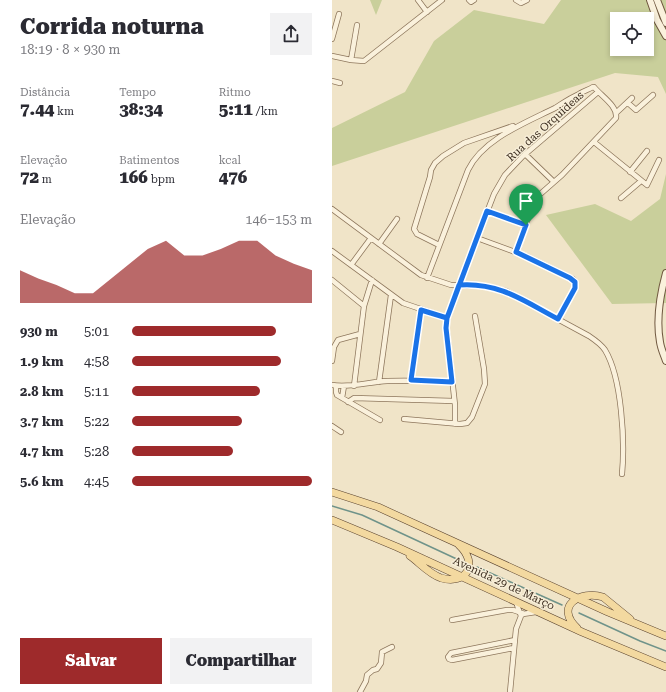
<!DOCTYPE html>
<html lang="pt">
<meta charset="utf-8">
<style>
:root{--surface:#fff;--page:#f2f2f3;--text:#2b2b33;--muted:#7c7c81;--accent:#9e2a2b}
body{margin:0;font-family:"Roboto Serif",serif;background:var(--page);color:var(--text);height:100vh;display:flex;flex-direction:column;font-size:15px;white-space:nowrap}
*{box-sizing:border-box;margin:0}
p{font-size:13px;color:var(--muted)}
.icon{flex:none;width:22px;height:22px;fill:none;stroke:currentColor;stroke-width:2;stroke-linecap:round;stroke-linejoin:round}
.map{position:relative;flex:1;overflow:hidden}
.side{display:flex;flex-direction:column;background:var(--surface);width:332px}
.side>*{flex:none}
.tools{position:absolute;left:278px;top:12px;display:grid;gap:8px}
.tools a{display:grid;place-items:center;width:44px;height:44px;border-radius:0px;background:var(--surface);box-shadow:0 2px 6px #0003;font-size:20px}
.pin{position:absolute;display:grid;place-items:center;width:34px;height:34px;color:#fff;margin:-41px -17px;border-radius:50% 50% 50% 0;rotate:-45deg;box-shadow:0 0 4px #0007}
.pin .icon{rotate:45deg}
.round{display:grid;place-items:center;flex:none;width:42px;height:42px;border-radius:0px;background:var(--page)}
.head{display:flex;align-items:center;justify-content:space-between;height:68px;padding:0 20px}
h1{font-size:22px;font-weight:800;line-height:30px}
.stats{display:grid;grid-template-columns:repeat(3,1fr);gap:6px;height:68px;padding:4px 20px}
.stats div{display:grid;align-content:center}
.stats b{font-size:17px;font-weight:800}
.stats small{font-size:11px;font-weight:400}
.stats p{font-size:11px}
.chart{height:112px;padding:8px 20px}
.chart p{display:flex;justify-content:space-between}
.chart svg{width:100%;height:72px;margin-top:4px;fill:var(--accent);opacity:.7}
.button{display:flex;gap:8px;margin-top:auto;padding:8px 20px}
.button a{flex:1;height:46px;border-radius:0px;background:var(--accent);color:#fff;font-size:16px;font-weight:800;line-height:46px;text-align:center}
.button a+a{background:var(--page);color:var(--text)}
ul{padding:0 20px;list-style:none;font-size:13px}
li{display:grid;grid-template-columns:64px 48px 1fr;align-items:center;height:30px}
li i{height:10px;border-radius:5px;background:var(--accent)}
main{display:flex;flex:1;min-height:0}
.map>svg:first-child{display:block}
.green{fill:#c9cf9b;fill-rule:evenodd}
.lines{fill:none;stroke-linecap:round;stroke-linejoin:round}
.stream{stroke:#6f938a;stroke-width:1.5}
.minor-casing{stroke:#8d765c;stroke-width:6}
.secondary-casing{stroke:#6f573f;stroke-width:8}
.primary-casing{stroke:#5b4430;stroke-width:8}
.minor{stroke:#faf1dc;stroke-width:4.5}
.secondary{stroke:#faf1dc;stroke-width:6}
.primary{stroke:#f3d9a0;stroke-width:7}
.route-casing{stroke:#fff;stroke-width:8}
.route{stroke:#1a73e8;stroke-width:5}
.labels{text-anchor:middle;stroke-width:3;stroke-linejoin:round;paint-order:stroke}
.street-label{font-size:11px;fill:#3d2e20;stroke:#f7eed8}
</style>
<main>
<section class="side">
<div class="head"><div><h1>Corrida noturna</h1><p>18:19 · 8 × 930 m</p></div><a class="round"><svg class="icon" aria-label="share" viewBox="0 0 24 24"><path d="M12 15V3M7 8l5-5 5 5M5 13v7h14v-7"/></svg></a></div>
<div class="stats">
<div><p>Distância</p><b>7.44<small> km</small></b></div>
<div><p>Tempo</p><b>38:34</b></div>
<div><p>Ritmo</p><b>5:11<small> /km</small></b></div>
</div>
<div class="stats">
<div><p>Elevação</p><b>72<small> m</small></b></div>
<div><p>Batimentos</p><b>166<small> bpm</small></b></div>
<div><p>kcal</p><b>476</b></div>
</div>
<div class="chart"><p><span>Elevação</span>146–153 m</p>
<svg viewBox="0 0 160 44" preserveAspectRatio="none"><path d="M0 44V24L10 29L20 33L30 38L40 38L50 29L60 20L70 11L80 6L90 15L100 15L110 11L120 6L130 6L140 15L150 20L160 24V44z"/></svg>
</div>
<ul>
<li><b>930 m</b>5:01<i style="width:80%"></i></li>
<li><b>1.9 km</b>4:58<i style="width:83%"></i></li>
<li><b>2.8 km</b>5:11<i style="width:71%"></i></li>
<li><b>3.7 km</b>5:22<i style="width:61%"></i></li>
<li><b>4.7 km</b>5:28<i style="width:56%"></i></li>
<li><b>5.6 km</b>4:45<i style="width:100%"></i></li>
</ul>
<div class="button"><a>Salvar</a><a>Compartilhar</a></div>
</section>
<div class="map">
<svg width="334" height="692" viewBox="0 0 334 692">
<rect width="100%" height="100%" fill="#f0e4c8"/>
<path class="green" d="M38 0H50L44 15Z
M229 0H334V94L326 77 283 73 0 166V128L73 92 102 41 142 10 212 24ZM285 19H315V49H285Z
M334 174V303L280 304 214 215 263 204 299 221 328 199Z"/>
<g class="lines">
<path class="stream" d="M0 506 30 515 129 561
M145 567 230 605
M247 613 308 641 334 651"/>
<defs>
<path id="minor" d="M86 0 95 12
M137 0 139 2 142 0
M184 0 189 3 195 0
M0 39 7 14
M0 56 19 60 32 61 110 0
M19 60 25 25
M0 81 8 83
M296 103 304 110 321 95
M284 113 300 98
M262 142 315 185 327 160
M193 154 222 182
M298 172 315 151
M289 198 309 181
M0 209 89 275 119 285 150 286 174 291 257 336C263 340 269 344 273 350 290 378 293 442 290 474
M155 211 194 225
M145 238 194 256 241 279 243 281V288L226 319
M47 244 65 219
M107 245 85 234 82 229 98 177 99 170 103 163 111 156 132 143 181 126
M0 251 71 303 115 318
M19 265 39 238
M95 278 136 170C151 139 193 123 223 108 231 103 238 98 247 94 251 91 256 90 261 87H262C269 96 286 106 284 118L230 175 206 196 198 212 185 252
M0 280 32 306
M0 361 2 347 6 340 28 334
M79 380 89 310
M47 382 59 295
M0 385C19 388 36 382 55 381 77 380 98 381 120 382
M4 386V392L5 395 48 420
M22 386 32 306 40 280
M10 398 12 386
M16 402 22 398 122 401
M72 419 128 424 135 423 140 417 153 384 152 369 143 316
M123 424V405L114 323 127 285 162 194 173 175 191 156 266 92
M0 426 9 432
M189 616 191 614 204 612
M120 620 175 610H181L190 613
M182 648 120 660 117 659 116 657 119 653 183 640
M28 692 34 681 35 675 41 670 45 669 49 663 50 652 60 647
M178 692 184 629 189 616 184 602"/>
<path id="secondary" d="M318 0 325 20 334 36
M325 0 334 23
M334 273C328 295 324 320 328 342 329 349 332 355 334 361"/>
<path id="primary" d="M0 492 46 507 276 612 334 636
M0 520 65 547 250 632 334 667
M78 556C88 563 97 574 109 578 135 585 147 564 127 545
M245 628C222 606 248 590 271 597L298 619"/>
</defs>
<use href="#minor" class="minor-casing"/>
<use href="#secondary" class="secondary-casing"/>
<use href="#primary" class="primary-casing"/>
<use href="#minor" class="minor"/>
<use href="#secondary" class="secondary"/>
<use href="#primary" class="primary"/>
</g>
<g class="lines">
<defs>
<path id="route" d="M194 225 155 211 115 318 114 328 120 382 79 380 89 310 115 318 127 285C167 282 192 301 226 319L243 288V282L238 278 184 252 194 225"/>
</defs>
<use href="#route" class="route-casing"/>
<use href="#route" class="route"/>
</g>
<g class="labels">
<g class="street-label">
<text transform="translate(213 126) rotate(-42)" y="4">Rua das Orquideas</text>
<text transform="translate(172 583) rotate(25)" y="4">Avenida 29 de Março</text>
</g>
</g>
</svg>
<div class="tools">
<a><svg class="icon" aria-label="locate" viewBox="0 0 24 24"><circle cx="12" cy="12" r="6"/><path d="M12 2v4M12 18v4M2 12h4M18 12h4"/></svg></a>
</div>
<div class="pin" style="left:194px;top:225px;background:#1e9e55"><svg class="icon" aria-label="arrive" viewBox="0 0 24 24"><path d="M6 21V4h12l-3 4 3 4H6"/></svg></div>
</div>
</main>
